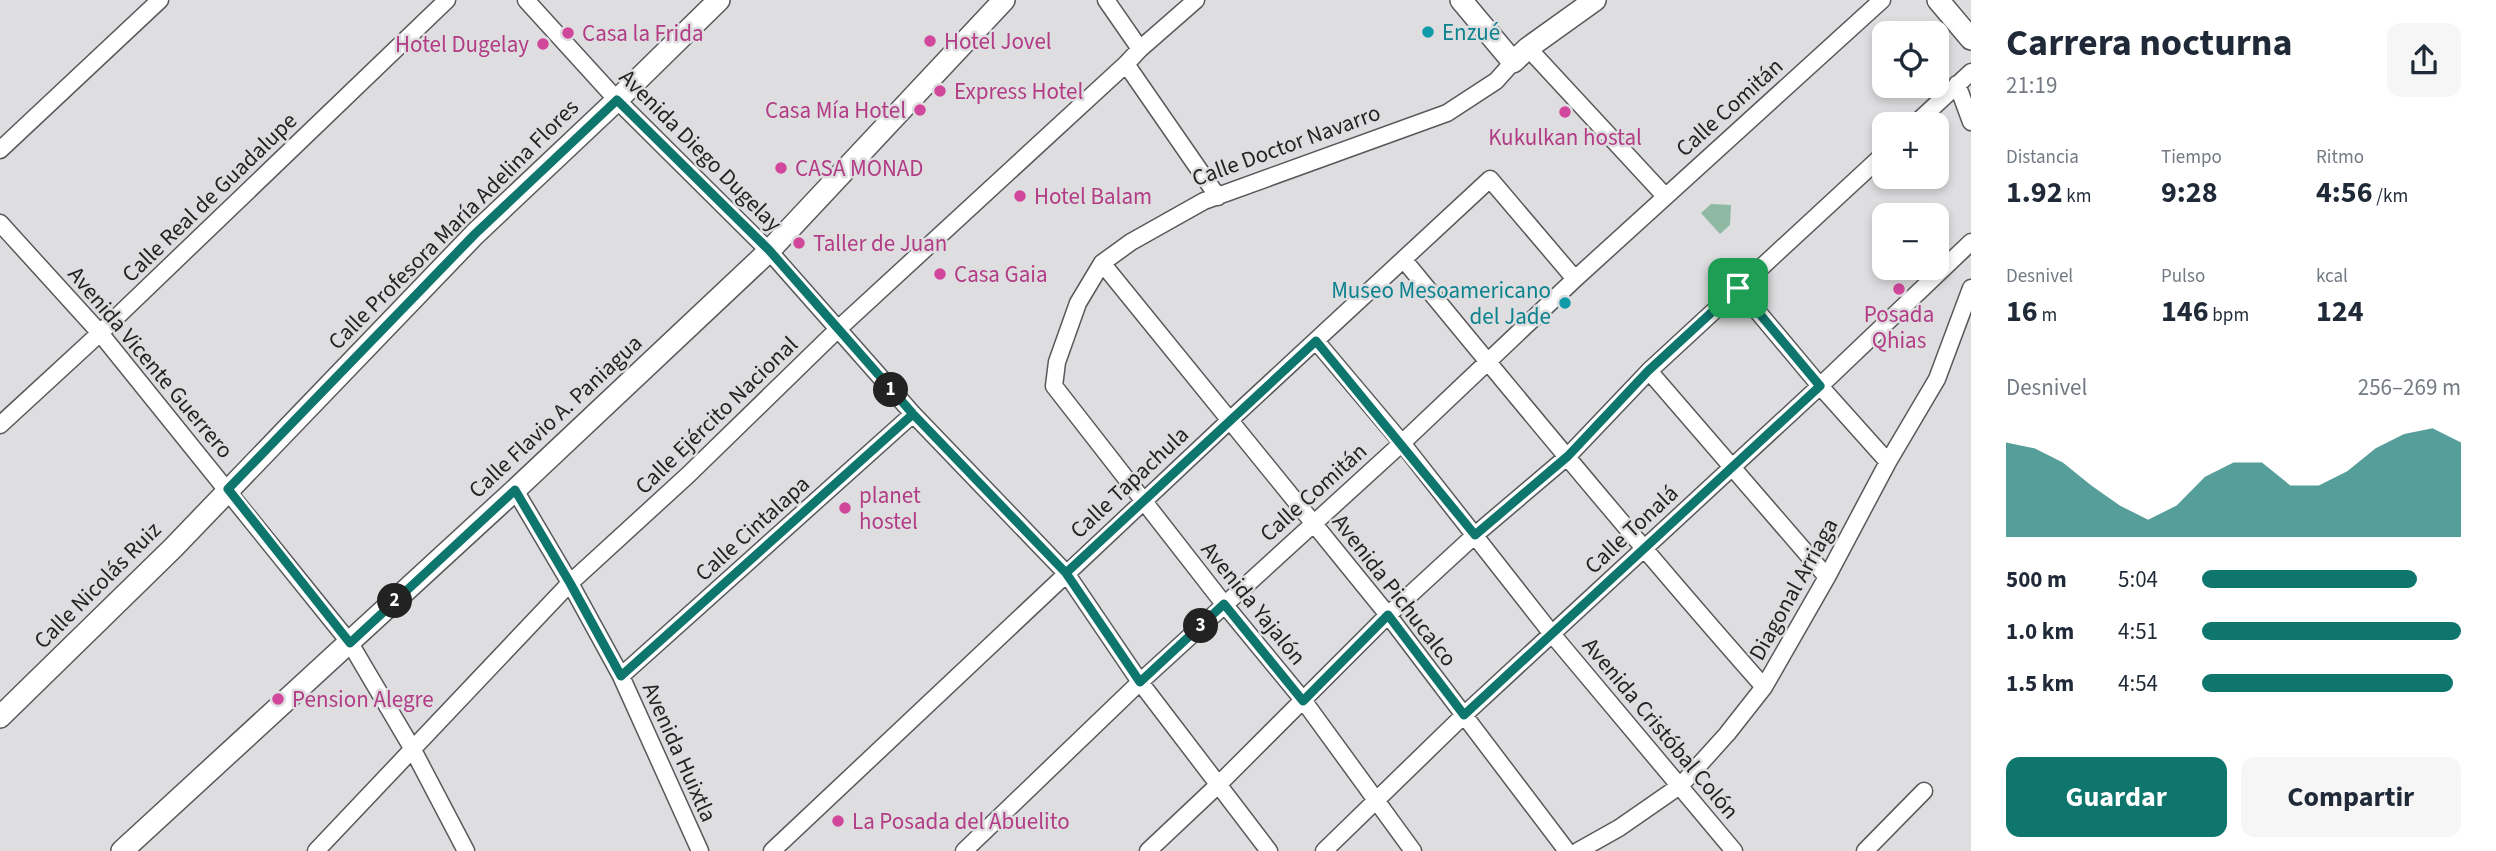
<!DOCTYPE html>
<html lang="es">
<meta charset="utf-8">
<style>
:root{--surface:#fff;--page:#f6f6f7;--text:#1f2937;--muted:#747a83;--accent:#0f766e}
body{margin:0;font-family:"Source Sans 3",sans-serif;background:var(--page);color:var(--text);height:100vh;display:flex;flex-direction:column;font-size:26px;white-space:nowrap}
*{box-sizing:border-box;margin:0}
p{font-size:23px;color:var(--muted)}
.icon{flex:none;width:38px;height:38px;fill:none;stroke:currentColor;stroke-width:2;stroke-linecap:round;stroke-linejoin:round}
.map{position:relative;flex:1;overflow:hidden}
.sheet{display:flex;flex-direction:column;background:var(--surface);width:525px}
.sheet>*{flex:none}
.buttons{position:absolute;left:1872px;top:21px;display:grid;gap:14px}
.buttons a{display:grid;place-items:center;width:77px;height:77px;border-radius:14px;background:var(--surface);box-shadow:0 4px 10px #0003;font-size:35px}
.pin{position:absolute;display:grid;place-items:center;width:60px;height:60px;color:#fff;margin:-30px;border-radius:14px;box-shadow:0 4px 10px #0006}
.km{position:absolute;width:35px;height:35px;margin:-18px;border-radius:50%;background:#222;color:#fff;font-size:19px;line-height:35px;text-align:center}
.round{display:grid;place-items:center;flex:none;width:74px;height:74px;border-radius:14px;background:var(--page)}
.overview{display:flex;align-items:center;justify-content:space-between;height:119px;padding:0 35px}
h1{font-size:38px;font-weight:700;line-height:52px}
.metrics{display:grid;grid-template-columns:repeat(3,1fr);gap:10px;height:119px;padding:7px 35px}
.metrics div{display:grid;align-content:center}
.metrics b{font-size:30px;font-weight:700}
.metrics small{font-size:19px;font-weight:400}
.metrics p{font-size:19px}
.chart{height:196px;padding:14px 35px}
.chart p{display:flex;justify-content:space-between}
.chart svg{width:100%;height:126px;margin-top:7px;fill:var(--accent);opacity:.7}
.cta{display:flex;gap:14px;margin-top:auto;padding:14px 35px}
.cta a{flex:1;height:80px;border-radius:14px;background:var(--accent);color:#fff;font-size:28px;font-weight:700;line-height:80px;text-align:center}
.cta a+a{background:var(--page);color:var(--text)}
ul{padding:0 35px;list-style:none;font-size:23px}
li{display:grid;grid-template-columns:112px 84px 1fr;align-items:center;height:52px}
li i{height:18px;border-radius:9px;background:var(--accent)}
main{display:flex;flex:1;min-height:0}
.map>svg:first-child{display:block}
.green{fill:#8fb9a3}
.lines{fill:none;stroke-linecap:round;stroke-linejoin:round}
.minor-casing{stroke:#58595a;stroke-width:19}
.tertiary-casing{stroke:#58595a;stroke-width:24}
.minor{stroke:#fff;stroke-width:16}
.tertiary{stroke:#fff;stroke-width:21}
.route-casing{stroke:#fff;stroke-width:14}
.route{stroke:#0f766e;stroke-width:9}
.culture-dot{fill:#0f9aa8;stroke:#dedee0;stroke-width:2.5}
.hotel-dot{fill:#d1479c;stroke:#dedee0;stroke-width:2.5}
.labels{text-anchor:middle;stroke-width:5;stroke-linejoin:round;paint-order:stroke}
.culture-label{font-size:23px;fill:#0d838f;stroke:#dedee0;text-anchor:start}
.hotel-label{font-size:23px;fill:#b23c85;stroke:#dedee0;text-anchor:start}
.street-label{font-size:23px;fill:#232323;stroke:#dedee0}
</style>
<main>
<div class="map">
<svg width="1971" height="851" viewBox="0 0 1971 851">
<rect width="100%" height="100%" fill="#dedee0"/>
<path class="green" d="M1711 204 1731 205 1730 225 1720 234 1701 213Z"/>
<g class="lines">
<defs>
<path id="minor" d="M526 0 617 100 769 251 913 414 1066 573 1140 682 1269 851
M1106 0 1140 49
M1528 48 1665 196
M1126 64 1218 197
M1957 84 1971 122
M1915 124 1971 72
M0 150 160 0
M0 223 100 333 350 643 412 748 466 851
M1404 260C1522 404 1641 548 1764 687
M1102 263 1388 615 1567 851
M1738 288 1820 386 1888 462
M1316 341 1402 443 1552 634 1734 851
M1649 371 1827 577
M0 425 100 333 447 0
M515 490 570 583 621 676 700 851
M621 676 913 414
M316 851 570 583 688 475 837 330 1126 64 1140 49 1196 0
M772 851 1230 420 1490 179 1575 279
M964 851 1140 682 1402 443 1575 279 1882 0
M1148 851 1218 785 1388 615 1475 535 1568 456 1649 371 1885 153
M1324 851 1464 715 1820 386 1971 242
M1413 851 1303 700 1224 604 1054 386 1057 362 1078 303 1102 263 1131 242 1204 201 1447 113 1496 81 1513 62
M1578 851 1619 828 1681 785 1727 734 1764 687 1827 577 1888 462 1937 379 1971 288
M1865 851 1924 791"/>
<path id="tertiary" d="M1461 0 1513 62 1528 48 1595 0
M1938 0 1971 39
M0 717 173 548 475 234 617 100 719 0
M122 851 515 490 769 251 1004 0"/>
</defs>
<use href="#minor" class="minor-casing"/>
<use href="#tertiary" class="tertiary-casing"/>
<use href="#minor" class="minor"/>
<use href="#tertiary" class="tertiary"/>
</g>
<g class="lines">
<defs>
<path id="route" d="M1738 288 1648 371 1568 456 1475 535 1316 341 1066 573 913 414 769 250 617 100 475 234 228 489 350 643 515 490 570 583 621 676 913 414 1066 573 1140 682 1224 604 1303 701 1388 615 1464 715 1820 386 1738 288"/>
</defs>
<use href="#route" class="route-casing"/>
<use href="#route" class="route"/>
</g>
<g class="culture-dot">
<circle cx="1428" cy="32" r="7"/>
<circle cx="1565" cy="303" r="7"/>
</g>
<g class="hotel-dot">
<circle cx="568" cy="33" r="7"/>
<circle cx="930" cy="41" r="7"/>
<circle cx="543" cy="44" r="7"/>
<circle cx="940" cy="91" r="7"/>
<circle cx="920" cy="110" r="7"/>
<circle cx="1565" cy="112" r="7"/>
<circle cx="781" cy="168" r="7"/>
<circle cx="1020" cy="196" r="7"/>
<circle cx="799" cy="243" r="7"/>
<circle cx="940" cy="274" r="7"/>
<circle cx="1899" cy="289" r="7"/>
<circle cx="845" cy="508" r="7"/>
<circle cx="278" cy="699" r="7"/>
<circle cx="838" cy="821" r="7"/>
</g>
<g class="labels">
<g class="culture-label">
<text x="1442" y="40">Enzué</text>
<text x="1551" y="298" text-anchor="end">Museo Mesoamericano<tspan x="1551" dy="26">del Jade</tspan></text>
</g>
<g class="hotel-label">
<text x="582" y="41">Casa la Frida</text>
<text x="944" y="49">Hotel Jovel</text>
<text x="529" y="52" text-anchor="end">Hotel Dugelay</text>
<text x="954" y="99">Express Hotel</text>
<text x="906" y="118" text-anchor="end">Casa Mía Hotel</text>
<text x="1565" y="145" text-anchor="middle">Kukulkan hostal</text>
<text x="795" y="176">CASA MONAD</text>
<text x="1034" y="204">Hotel Balam</text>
<text x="813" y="251">Taller de Juan</text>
<text x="954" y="282">Casa Gaia</text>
<text x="1899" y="322" text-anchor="middle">Posada<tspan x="1899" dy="26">Qhias</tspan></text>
<text x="859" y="503">planet<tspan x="859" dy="26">hostel</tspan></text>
<text x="292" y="707">Pension Alegre</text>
<text x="852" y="829">La Posada del Abuelito</text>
</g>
<g class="street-label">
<text transform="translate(1729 107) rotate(-42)" y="8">Calle Comitán</text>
<text transform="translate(1286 145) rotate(-20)" y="8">Calle Doctor Navarro</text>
<text transform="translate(701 150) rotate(45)" y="8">Avenida Diego Dugelay</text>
<text transform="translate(209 197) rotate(-44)" y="8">Calle Real de Guadalupe</text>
<text transform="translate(453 224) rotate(-45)" y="8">Calle Profesora María Adelina Flores</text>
<text transform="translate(151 362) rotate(50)" y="8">Avenida Vicente Guerrero</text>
<text transform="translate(716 415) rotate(-44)" y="8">Calle Ejército Nacional</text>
<text transform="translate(555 416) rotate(-43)" y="8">Calle Flavio A. Paniagua</text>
<text transform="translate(1129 482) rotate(-43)" y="8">Calle Tapachula</text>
<text transform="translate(1313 492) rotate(-42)" y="8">Calle Comitán</text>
<text transform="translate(752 528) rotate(-42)" y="8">Calle Cintalapa</text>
<text transform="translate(1631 529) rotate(-43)" y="8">Calle Tonalá</text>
<text transform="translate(97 585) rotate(-45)" y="8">Calle Nicolás Ruiz</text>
<text transform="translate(1793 589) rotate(-61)" y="8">Diagonal Arriaga</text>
<text transform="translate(1395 590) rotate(52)" y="8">Avenida Pichucalco</text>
<text transform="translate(1254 603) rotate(51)" y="8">Avenida Yajalón</text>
<text transform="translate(1661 728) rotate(50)" y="8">Avenida Cristóbal Colón</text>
<text transform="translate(680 752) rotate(66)" y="8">Avenida Huixtla</text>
</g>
</g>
</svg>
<div class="buttons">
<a><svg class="icon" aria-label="locate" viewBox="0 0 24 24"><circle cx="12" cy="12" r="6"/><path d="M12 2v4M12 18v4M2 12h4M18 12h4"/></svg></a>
<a>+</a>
<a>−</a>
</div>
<div class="pin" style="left:1738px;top:288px;background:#1e9e55"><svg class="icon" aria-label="arrive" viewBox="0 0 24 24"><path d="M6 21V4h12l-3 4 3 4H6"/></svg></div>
<b class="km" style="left:891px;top:390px">1</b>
<b class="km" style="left:395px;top:601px">2</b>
<b class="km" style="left:1201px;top:626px">3</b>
</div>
<section class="sheet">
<div class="overview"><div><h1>Carrera nocturna</h1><p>21:19</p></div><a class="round"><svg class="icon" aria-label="share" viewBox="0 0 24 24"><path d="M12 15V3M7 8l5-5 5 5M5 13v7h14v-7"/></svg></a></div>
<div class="metrics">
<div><p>Distancia</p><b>1.92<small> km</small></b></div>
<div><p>Tiempo</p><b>9:28</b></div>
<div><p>Ritmo</p><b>4:56<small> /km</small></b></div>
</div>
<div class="metrics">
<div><p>Desnivel</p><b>16<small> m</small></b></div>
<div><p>Pulso</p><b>146<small> bpm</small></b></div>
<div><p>kcal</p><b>124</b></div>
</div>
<div class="chart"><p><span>Desnivel</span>256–269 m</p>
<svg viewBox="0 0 160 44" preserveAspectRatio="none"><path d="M0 44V11L10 13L20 18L30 26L40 33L50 38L60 33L70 23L80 18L90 18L100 26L110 26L120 21L130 13L140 8L150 6L160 11V44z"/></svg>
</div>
<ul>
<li><b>500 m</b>5:04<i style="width:83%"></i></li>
<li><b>1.0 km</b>4:51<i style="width:100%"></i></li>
<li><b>1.5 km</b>4:54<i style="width:97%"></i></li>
</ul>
<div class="cta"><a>Guardar</a><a>Compartir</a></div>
</section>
</main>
